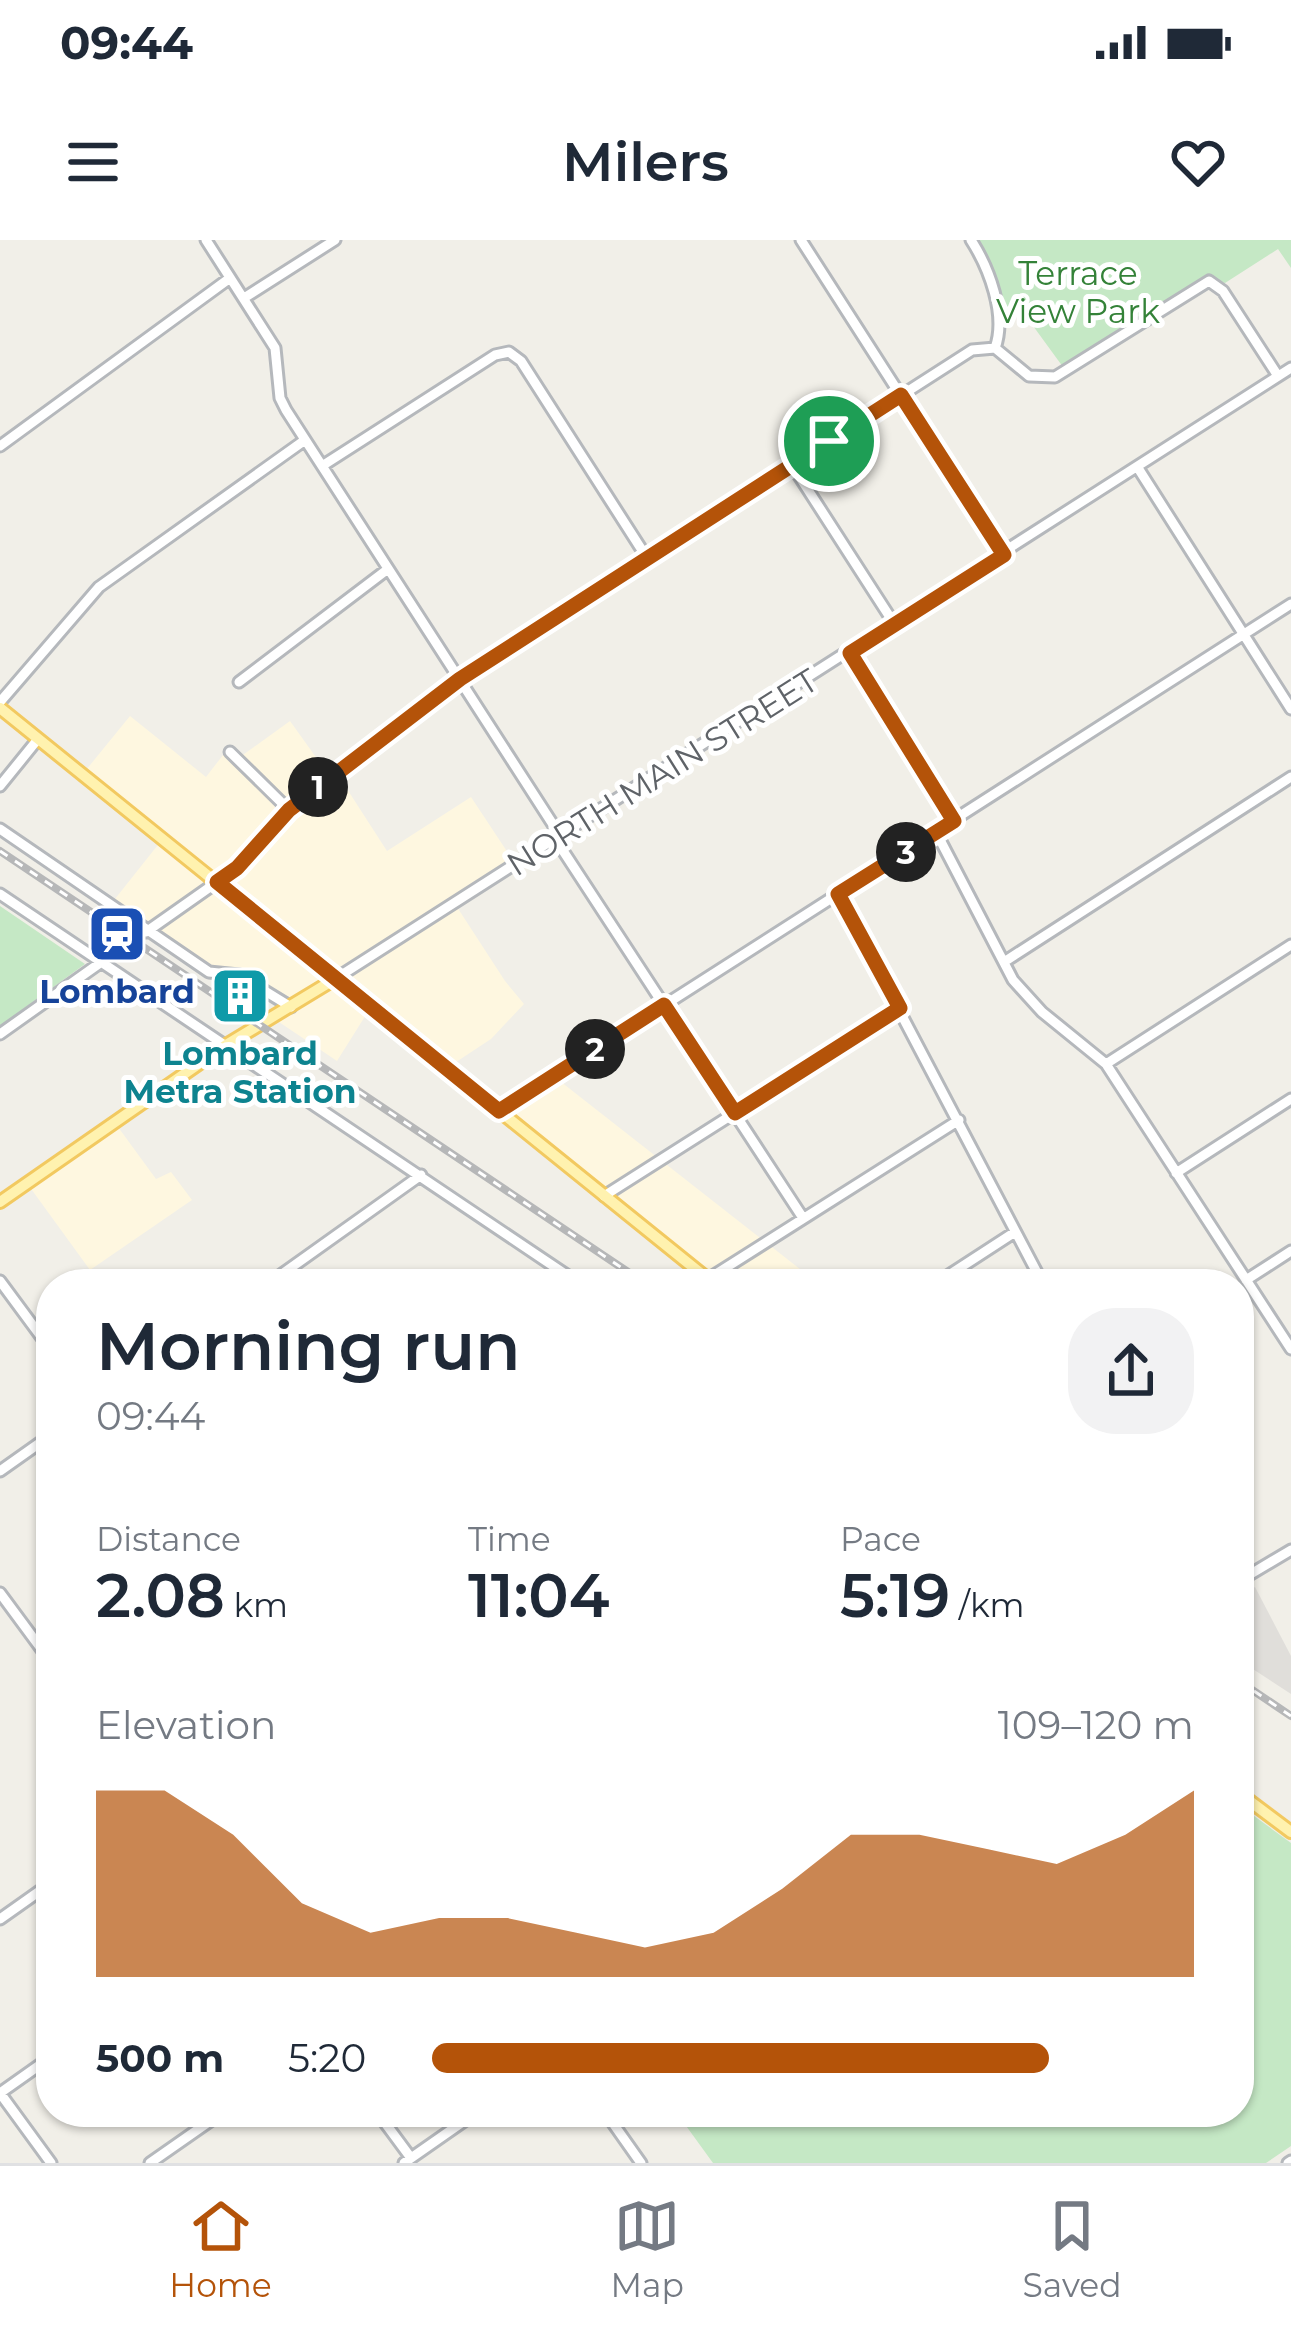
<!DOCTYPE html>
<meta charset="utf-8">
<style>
:root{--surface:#fff;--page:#f2f2f3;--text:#1f2937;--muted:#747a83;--line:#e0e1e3;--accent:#b45309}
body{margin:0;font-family:Montserrat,sans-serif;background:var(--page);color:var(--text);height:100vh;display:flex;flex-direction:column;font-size:45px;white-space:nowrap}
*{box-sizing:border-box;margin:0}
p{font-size:39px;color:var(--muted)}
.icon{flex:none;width:66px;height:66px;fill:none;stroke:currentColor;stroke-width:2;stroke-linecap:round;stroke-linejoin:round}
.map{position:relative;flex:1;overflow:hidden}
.panel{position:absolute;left:36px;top:1029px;width:1218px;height:858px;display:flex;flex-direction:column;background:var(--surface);border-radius:48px;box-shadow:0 3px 9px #0004}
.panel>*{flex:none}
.pin{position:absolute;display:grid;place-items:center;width:102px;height:102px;color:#fff;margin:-51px;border:6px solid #fff;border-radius:50%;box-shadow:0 3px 12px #0007}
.km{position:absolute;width:60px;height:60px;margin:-30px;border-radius:50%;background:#222;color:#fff;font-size:33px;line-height:60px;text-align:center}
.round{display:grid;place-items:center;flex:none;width:126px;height:126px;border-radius:48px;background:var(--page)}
.overview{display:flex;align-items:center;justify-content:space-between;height:204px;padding:0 60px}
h1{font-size:66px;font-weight:600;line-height:90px}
.metrics{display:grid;grid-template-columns:repeat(3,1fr);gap:18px;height:204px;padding:12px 60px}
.metrics div{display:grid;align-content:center}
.metrics b{font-size:60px;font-weight:600}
.metrics small{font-size:33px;font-weight:400}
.metrics p{font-size:33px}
.chart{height:336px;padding:24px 60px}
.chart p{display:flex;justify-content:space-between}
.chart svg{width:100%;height:216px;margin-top:12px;fill:var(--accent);opacity:.7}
ul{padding:0 60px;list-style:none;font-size:39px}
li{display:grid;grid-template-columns:192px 144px 1fr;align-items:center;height:90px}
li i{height:30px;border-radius:15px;background:var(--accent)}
.status{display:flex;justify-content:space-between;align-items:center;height:84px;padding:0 60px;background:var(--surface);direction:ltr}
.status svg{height:33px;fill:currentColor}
header{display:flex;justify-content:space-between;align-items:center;height:156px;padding:0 60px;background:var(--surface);font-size:54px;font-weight:600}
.tab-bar{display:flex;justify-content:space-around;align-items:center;height:168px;border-top:3px solid var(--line);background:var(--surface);font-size:33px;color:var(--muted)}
.tab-bar a{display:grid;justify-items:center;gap:6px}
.tab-bar .selected{color:var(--accent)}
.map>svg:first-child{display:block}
.commercial{fill:#fef7e0}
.industrial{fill:#e0deda}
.green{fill:#c5e8c5}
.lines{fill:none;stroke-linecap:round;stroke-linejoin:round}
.minor-casing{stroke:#b5b8bc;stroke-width:15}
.major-casing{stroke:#f2c960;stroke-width:16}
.minor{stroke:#fff;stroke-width:9}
.major{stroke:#fff2af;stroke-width:10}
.rail-casing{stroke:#b6b7b8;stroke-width:8}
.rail{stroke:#fff;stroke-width:3;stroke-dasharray:9;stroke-linecap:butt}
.route-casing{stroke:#fff;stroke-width:24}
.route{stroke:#b45309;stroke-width:15}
.labels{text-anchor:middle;stroke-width:10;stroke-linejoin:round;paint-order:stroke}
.park-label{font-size:33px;fill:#348238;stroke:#fff}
.street-label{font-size:33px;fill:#5f6368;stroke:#fff}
.transit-label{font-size:33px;font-weight:bold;fill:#164399;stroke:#fff}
.culture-label{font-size:33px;font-weight:bold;fill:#0d838f;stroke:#fff}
</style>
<div class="status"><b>09:44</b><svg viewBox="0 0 49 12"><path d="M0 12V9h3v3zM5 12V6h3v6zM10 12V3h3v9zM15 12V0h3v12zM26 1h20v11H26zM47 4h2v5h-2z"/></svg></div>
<header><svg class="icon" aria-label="menu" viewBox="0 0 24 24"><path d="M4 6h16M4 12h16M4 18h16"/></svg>Milers<svg class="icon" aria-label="heart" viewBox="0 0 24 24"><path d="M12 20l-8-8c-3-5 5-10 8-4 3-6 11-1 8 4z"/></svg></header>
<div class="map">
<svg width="1291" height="1923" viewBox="0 0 1291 1923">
<rect width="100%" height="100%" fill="#f1efe8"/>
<path class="commercial" d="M130 476 206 537 230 506 240 517 290 481 328 534 338 535 387 611 471 557 518 628 457 667 505 741 524 764 491 799 450 826 86 530Z
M161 601 330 739 281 770 237 739 216 740 107 669Z
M335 744 369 770 337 821 276 780Z
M556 838 819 1044H721L709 1036 506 871Z
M118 887 156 939 171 932 192 960 90 1030 29 946Z"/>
<path class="industrial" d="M1255 1347 1291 1416V1454L1239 1420V1356Z"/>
<path class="green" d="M976 0H1291V28L1278 9 1225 43 1202 38 1063 127 1020 68 999 66 993 33Z
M0 666 85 724 0 786Z
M1239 1565 1291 1603V1906L1266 1923H713L676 1872H1239Z"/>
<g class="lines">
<defs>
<path id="minor" d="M206 0 275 108 280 158 286 170 561 597
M801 0 1003 315
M971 0C989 28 1007 75 995 108
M244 58 335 0
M0 206 230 38
M792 225 895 385
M322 226 495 115 509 112 521 121 647 318
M1138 228 1291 469
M849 413 954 581
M239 442 388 329
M0 462 99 347 305 200
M230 512 289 570
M0 546 38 499
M0 589 209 732 239 735 291 767
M936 592 1013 740 1042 772 1106 824 1291 1109
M556 600 803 978
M0 654 580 1044
M838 654 1043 1044
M146 692 237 628 289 570 460 439 972 110 995 108 1029 136 1055 137 1209 41 1223 51 1278 136
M1004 722 1291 537
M335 739 1291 128
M0 794 100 723
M1106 824 1291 705
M499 871 1291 364
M1176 933 1291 859
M604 956 900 768
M708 1039 959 880
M1246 1040 1291 1011
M0 1041 51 1110
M268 1044 421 935
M935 1044 1015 992
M0 1231 51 1195
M1239 1341 1291 1310
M0 1353 51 1422
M0 1679 51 1643
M51 1817 0 1853 51 1923
M377 1872 411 1918
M605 1872 641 1923
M150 1923 223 1872
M404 1923 477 1872
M1288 1923 1291 1921"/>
<path id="major" d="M0 468 714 1044
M0 962 226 805 335 739
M1239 1553 1291 1592"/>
</defs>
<use href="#minor" class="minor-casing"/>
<use href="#major" class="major-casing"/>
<use href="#minor" class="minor"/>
<use href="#major" class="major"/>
<defs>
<path id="rail" d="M0 611 646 1044
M1239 1441 1291 1476"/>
</defs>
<use href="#rail" class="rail-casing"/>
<use href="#rail" class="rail"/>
</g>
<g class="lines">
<defs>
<path id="route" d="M901 155 1004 315 850 413 954 581 838 654 900 768 735 873 664 765 499 871 217 642 237 628 289 570 460 439Z"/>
</defs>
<use href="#route" class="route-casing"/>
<use href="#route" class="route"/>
</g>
<defs>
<symbol id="station-square" viewBox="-11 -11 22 22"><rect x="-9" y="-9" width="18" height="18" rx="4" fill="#1a4fb4" stroke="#fff"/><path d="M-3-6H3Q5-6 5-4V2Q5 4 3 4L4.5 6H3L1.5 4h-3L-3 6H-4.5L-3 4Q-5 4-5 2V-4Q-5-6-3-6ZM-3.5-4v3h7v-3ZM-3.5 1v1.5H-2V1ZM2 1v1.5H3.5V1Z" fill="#fff"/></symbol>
<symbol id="building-square" viewBox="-11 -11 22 22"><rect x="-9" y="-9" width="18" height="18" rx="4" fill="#0f9aa8" stroke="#fff"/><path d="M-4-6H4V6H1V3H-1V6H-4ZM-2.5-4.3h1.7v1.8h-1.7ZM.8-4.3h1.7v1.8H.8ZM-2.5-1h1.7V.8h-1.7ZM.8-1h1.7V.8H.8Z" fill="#fff"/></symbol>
</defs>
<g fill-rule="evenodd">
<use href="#station-square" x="84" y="661" width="66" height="66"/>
<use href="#building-square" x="207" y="723" width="66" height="66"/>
</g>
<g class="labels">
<g class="park-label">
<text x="1078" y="45">Terrace<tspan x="1078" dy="38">View Park</tspan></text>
</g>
<g class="street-label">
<text transform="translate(662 532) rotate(-32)" y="12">NORTH MAIN STREET</text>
</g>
<g class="transit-label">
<text x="117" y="763">Lombard</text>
</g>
<g class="culture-label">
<text x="240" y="825">Lombard<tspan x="240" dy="38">Metra Station</tspan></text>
</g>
</g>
</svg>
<div class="pin" style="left:829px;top:201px;background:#1e9e55"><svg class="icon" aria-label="arrive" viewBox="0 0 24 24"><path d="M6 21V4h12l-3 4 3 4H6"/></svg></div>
<b class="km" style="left:318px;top:547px">1</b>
<b class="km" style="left:595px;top:809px">2</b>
<b class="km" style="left:906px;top:612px">3</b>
<section class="panel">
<div class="overview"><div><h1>Morning run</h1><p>09:44</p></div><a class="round"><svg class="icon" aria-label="share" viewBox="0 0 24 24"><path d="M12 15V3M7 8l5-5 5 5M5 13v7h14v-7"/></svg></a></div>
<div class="metrics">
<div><p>Distance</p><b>2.08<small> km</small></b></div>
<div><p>Time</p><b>11:04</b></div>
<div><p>Pace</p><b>5:19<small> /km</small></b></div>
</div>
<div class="chart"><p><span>Elevation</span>109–120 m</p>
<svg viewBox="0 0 160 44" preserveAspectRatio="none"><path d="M0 44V6L10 6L20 15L30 29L40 35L50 32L60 32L70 35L80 38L90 35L100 26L110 15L120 15L130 18L140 21L150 15L160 6V44z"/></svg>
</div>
<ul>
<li><b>500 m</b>5:20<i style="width:81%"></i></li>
</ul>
</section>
</div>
<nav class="tab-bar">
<a class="selected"><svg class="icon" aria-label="home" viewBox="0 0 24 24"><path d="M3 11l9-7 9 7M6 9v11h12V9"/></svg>Home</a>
<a><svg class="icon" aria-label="map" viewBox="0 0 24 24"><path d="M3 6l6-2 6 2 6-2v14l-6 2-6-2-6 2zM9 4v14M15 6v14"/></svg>Map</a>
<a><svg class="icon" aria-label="saved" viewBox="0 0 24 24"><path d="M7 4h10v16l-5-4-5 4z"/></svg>Saved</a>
</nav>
